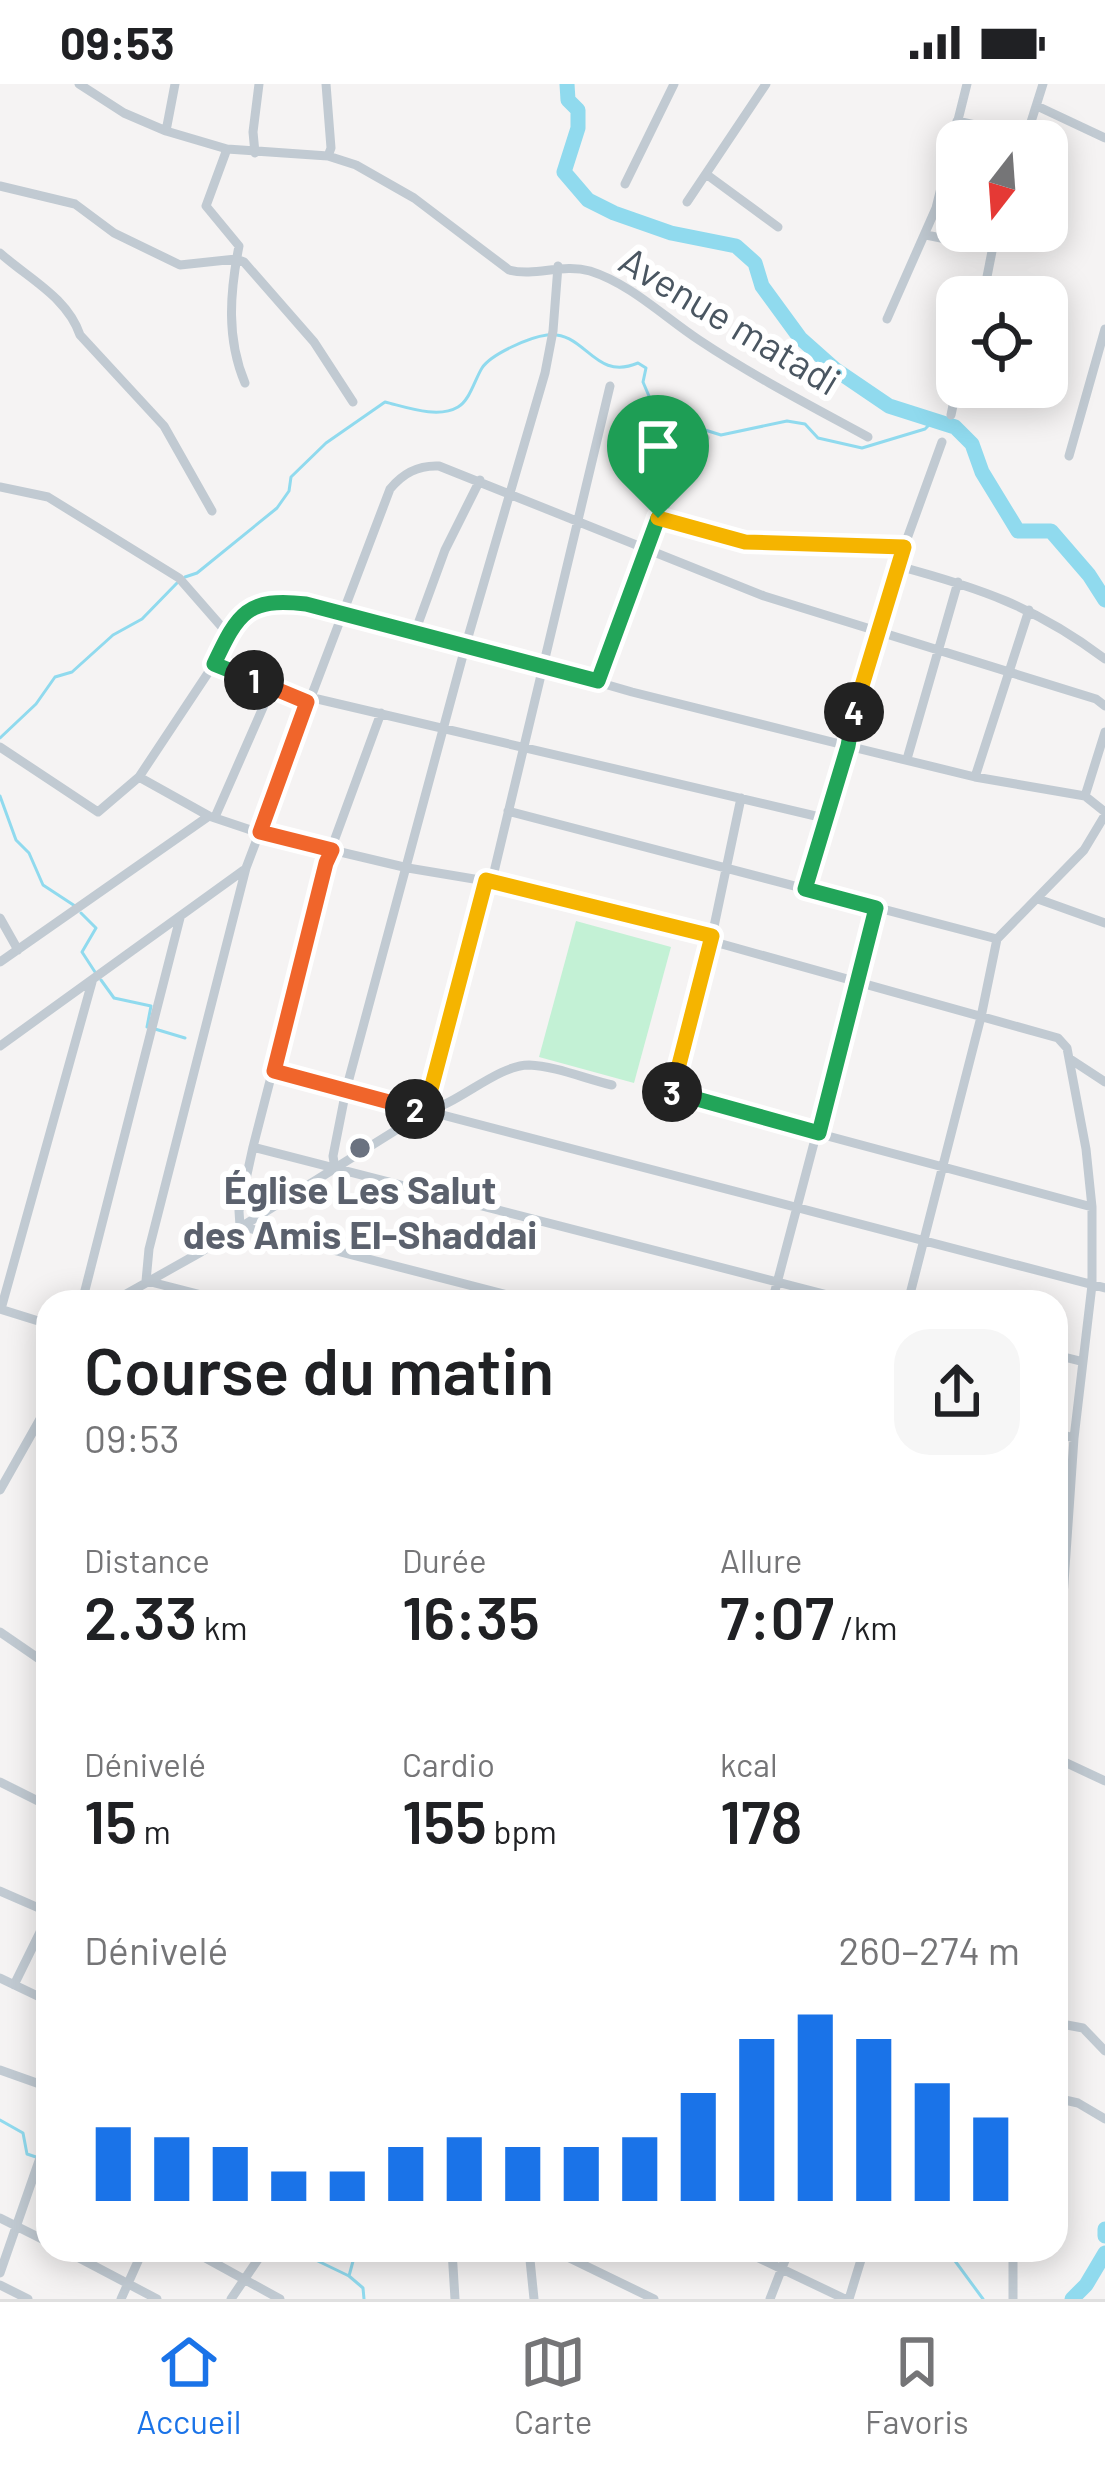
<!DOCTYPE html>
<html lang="fr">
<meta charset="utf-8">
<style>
:root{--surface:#fff;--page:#f6f6f6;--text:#202124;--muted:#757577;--line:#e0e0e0;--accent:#1a73e8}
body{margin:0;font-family:Barlow,sans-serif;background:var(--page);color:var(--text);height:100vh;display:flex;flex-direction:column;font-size:45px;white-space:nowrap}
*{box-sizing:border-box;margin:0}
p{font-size:39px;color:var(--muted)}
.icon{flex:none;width:66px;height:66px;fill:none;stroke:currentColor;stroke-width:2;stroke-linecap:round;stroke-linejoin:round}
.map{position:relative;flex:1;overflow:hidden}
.drawer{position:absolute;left:36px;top:1206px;width:1032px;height:972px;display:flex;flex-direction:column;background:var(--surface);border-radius:36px;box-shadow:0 6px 30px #0003}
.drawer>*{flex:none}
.needle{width:78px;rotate:197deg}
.tools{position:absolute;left:936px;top:36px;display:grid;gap:24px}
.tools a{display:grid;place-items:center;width:132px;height:132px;border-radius:24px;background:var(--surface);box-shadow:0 6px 30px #0003;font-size:60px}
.pin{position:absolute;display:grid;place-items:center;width:102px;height:102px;color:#fff;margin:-123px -51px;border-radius:50% 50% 50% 0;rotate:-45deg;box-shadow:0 0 12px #0007}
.pin .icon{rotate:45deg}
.km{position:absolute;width:60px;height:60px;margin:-30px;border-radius:50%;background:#222;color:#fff;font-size:33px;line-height:60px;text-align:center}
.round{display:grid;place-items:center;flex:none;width:126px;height:126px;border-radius:36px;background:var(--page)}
.summary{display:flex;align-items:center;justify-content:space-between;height:204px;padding:0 48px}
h1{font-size:66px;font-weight:600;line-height:90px}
.stats{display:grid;grid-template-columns:repeat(3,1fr);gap:18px;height:204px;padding:12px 48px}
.stats div{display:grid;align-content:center}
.stats b{font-size:60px;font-weight:600}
.stats small{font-size:33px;font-weight:400}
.stats p{font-size:33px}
.chart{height:336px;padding:24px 48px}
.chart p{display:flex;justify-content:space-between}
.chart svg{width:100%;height:216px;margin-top:12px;stroke:var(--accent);stroke-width:6}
.status{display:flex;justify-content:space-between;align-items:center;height:84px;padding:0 60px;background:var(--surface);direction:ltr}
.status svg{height:33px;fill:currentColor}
.dock{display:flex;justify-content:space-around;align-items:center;height:168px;border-top:3px solid var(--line);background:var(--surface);font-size:33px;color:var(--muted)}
.dock a{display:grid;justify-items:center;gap:6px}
.dock .selected{color:var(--accent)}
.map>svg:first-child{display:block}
.green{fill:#c3f1d5}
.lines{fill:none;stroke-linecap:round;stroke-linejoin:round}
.stream{stroke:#90daee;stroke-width:3}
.river{stroke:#90daee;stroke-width:15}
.minor{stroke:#c1cad2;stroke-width:9}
.split-1-casing{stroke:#fff;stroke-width:24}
.split-2-casing{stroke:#fff;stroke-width:24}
.split-3-casing{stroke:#fff;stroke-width:24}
.split-4-casing{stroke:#fff;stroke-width:24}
.split-5-casing{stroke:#fff;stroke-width:24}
.split-1{stroke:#22a559;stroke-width:15}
.split-2{stroke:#f0652b;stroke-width:15}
.split-3{stroke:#f5b400;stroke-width:15}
.split-4{stroke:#22a559;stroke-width:15}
.split-5{stroke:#f5b400;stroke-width:15}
.worship-dot{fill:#6b7280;stroke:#fff;stroke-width:4.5}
.labels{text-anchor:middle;stroke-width:12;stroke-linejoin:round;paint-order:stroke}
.street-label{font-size:39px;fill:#4a5661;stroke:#fff}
.worship-label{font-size:39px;font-weight:bold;fill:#5b616d;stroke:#fff}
</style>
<div class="status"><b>09:53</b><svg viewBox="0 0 49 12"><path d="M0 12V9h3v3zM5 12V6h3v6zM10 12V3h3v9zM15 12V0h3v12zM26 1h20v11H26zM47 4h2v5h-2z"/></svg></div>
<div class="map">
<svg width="1105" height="2215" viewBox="0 0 1105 2215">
<rect width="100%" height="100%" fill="#f5f3f3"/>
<path class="green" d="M576 837 671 863 634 999 539 973Z"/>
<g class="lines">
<path class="stream" d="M185 493 197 489 277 424 289 407 291 393 326 359 385 318C406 323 438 335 458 323 470 316 475 295 482 284 491 270 530 253 547 251 586 246 593 298 638 279L646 284 643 298 657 331 721 351 787 337 805 340 818 354 862 364 925 345 935 335
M0 654 36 620 55 593 72 588 113 551 142 535 177 499
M0 712 16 756 29 769 43 801 75 822
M81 829 96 844 82 868 95 888
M101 896 114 914 151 922 147 943
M155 945 185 954
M0 2036 23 2049 27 2070 36 2073
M295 2166 349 2192 363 2204 364 2215
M947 2166 983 2215
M349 2192 356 2166"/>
<path class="river" d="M567 0 568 16 578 26V44L564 88 588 116 614 129 671 149 736 162 755 179 762 202 800 254 836 286 889 322 955 343 972 360 982 388 1018 447H1051L1089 491 1105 516
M1105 2145V2152
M1072 2215 1086 2201 1105 2169"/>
<path class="minor" d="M79 0 124 29 166 47 227 65 328 72 356 81 414 114 509 186C536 193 562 179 590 187 631 200 664 233 699 256 753 292 811 322 868 353
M326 0 331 64 328 72
M1037 22 1105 54
M957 37 1026 52
M166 47 175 0
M1025 57 1043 0
M227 65 206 122 239 162C230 208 226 254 245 299
M255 69 253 48 259 0
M706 90 778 143
M625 100 674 0
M0 102 75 120 114 149 180 181 236 175 244 178 314 258 353 318
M687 118 766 0
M926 151 991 164
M0 169C29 195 67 213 80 251L164 342 212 427
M983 213 996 147
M887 235 936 124 967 0
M951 331 957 302
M1069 372 1105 245
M0 403 48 413 179 494 228 550
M658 434 745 458 904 463
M898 482C980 504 1036 523 1105 575
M415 548 445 466 480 396
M214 580 307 618
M598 597 658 434 705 354
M309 613 824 734
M0 663 98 728 139 693 209 732 260 749 408 784 486 797 712 852
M907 675 958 498
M139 693 214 580 228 550 246 529 273 516 306 520 466 560 632 608 848 662 975 693 1085 712 1105 728
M975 693 1029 526
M1085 712 1105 648
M741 714 712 852 671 1010 1092 1123
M508 727 997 855
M215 733 272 603
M805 805 904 463 942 358
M1038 815 1105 839
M0 834 18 866
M711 857 1058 954 1067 964 1086 1065 1092 1123V1201L1074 1354 1056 1614
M0 878 209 732
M0 962 244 786
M1070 975 1105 998
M274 987 1105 1204
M425 1028 480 807 494 788 610 302
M253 1063 855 1218
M335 1085 333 1072 346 1006 466 560 545 289 553 247 558 182
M240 1142 239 1127 253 1063 326 779 381 629
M240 1142 535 1218
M146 1197 149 1165 246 784 390 405C403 389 418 381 439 382L764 512 1096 615 1105 622
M147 1197 229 1218
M82 1218 180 834
M112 1218 201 1168 425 1028C458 1020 498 981 529 981 555 982 586 995 612 1001
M772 1218 876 824
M908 1218 981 933 997 855 1084 766 1105 731
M0 1225 48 1240
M1 1225 92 898
M1056 1271 1080 1277
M1056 1349 1074 1354
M0 1406 48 1321
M0 1548 48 1581
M1056 1674 1105 1697
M0 1698 48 1722
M0 1807 48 1828
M0 1894 48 1917
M14 1901 48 1832
M1056 1939 1083 1944 1105 1967
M0 1986 48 2003
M1056 2014 1078 2019 1105 2035
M0 2134 48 2158
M64 2166 157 2215
M191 2166 280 2215
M452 2166 455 2215
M529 2166 534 2215
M553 2166 654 2215
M742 2166 845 2215
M1013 2166V2215
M0 2189 48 2051
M0 2201 28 2215
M121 2215 143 2166
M231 2215 263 2168
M770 2215 789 2166
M849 2215 864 2166"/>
</g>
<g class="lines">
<defs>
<path id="split-1" d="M254 596 214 580C238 529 247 513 306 520L598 597 658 434"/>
<path id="split-2" d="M254 596 307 618 260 748 332 766 326 779 274 987 415 1025"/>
<path id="split-3" d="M415 1025 425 1028 486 796 712 852 672 1008"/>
<path id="split-4" d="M672 1008 819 1049 876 824 805 805 848 662 854 628"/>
<path id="split-5" d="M658 434 745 458 904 463 854 628"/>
</defs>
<use href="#split-1" class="split-1-casing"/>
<use href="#split-2" class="split-2-casing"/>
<use href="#split-3" class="split-3-casing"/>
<use href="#split-4" class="split-4-casing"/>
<use href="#split-5" class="split-5-casing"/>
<use href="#split-1" class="split-1"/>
<use href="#split-2" class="split-2"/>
<use href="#split-3" class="split-3"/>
<use href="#split-4" class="split-4"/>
<use href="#split-5" class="split-5"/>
</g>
<circle class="worship-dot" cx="360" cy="1064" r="12"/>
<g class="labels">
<g class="street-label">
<text transform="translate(730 237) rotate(31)" y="14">Avenue matadi</text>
</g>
<g class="worship-label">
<text x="360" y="1120">Église Les Salut<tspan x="360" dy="45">des Amis El-Shaddai</tspan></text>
</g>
</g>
</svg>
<div class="tools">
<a><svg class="needle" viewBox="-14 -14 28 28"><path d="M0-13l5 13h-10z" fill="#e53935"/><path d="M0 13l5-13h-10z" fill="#757577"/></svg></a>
<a><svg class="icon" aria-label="locate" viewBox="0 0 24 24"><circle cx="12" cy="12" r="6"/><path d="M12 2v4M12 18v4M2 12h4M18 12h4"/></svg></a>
</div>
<div class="pin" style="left:658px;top:434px;background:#1e9e55"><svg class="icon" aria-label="arrive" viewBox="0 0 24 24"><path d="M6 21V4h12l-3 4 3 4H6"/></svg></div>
<b class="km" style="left:254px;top:596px">1</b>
<b class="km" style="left:415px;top:1025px">2</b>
<b class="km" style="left:672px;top:1008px">3</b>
<b class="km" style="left:854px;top:628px">4</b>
<section class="drawer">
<div class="summary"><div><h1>Course du matin</h1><p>09:53</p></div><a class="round"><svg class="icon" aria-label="share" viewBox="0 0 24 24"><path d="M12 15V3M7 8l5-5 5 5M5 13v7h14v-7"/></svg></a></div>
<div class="stats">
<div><p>Distance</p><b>2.33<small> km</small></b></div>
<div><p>Durée</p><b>16:35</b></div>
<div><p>Allure</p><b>7:07<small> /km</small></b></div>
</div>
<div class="stats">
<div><p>Dénivelé</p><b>15<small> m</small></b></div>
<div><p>Cardio</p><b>155<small> bpm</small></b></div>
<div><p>kcal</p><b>178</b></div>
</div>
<div class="chart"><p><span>Dénivelé</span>260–274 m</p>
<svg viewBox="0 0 160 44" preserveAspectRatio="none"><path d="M5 44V29M15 44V31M25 44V33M35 44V38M45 44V38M55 44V33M65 44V31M75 44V33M85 44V33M95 44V31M105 44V22M115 44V11M125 44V6M135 44V11M145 44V20M155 44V27"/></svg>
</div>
</section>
</div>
<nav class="dock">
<a class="selected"><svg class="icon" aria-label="home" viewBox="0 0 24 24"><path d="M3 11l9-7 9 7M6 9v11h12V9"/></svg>Accueil</a>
<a><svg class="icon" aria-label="map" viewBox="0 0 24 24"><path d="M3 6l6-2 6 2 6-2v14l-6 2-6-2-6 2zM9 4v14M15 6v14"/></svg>Carte</a>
<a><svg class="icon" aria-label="saved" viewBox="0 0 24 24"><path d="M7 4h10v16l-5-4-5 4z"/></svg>Favoris</a>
</nav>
